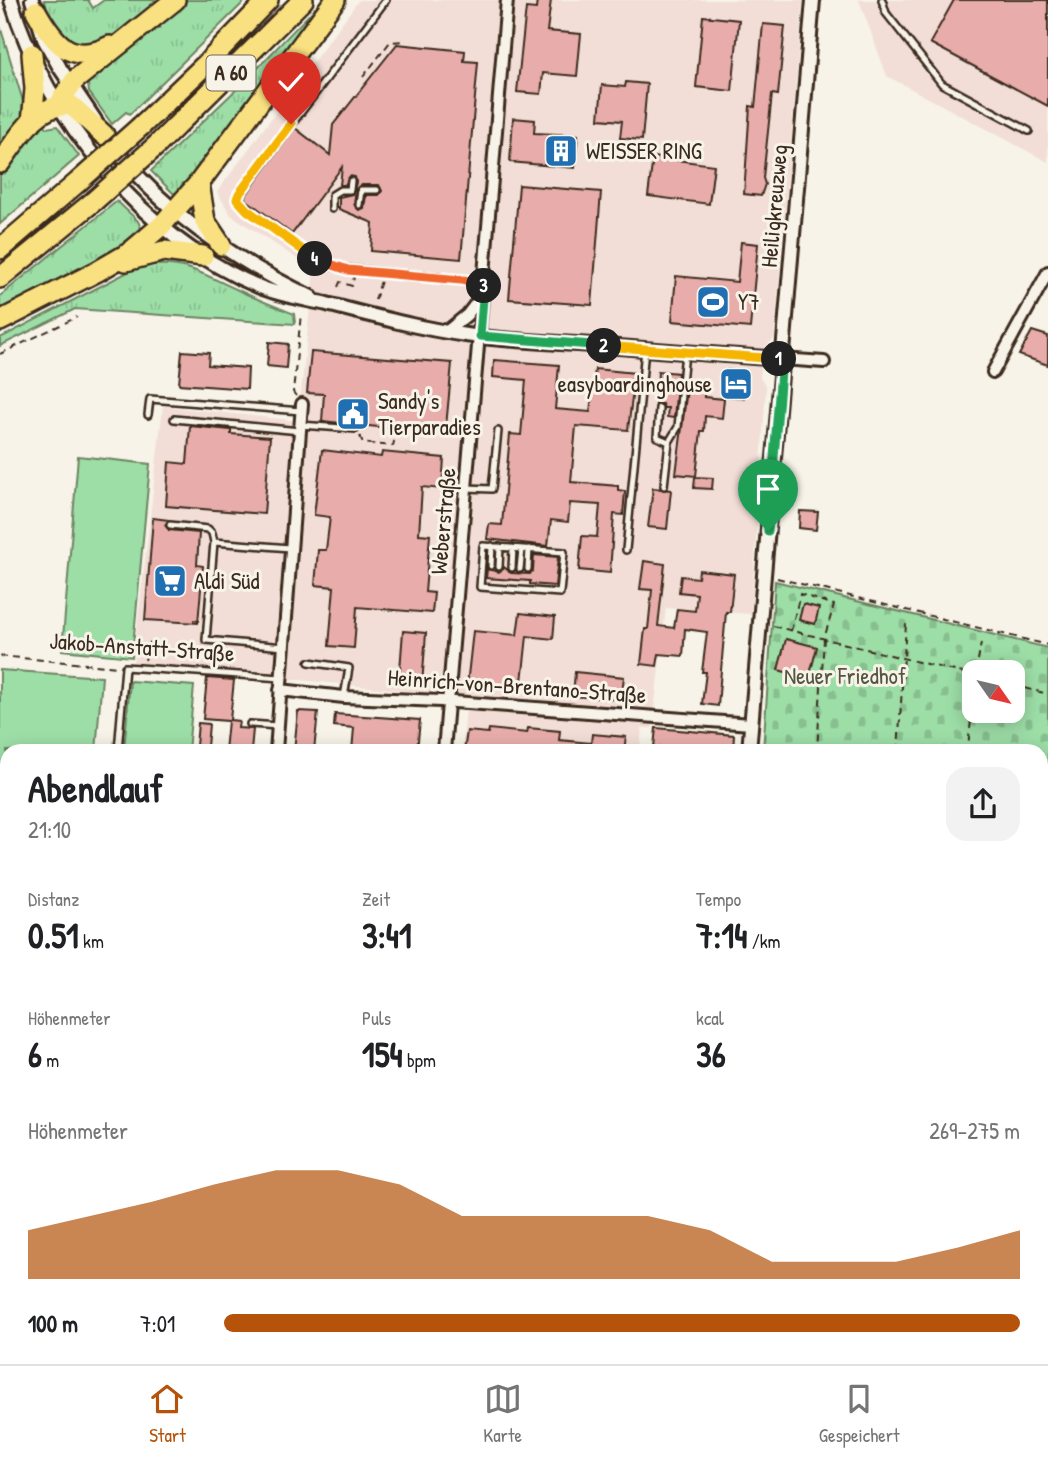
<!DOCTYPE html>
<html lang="de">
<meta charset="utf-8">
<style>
:root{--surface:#fff;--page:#f2f2f2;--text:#202124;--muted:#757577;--line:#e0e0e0;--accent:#b45309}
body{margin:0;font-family:"Patrick Hand",sans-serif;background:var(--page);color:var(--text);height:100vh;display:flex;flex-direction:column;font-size:26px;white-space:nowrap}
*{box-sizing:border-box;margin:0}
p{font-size:23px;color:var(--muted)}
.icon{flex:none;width:38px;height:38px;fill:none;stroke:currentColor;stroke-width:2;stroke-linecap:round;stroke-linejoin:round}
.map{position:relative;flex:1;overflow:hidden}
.details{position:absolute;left:0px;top:744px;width:1048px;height:621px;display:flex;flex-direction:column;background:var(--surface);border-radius:21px 21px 0 0;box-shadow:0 4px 18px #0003}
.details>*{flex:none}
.needle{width:46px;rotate:124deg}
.fabs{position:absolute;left:962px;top:660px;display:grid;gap:14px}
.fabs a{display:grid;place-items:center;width:63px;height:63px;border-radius:14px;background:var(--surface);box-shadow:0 4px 18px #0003;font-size:35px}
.pin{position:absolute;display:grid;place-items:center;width:60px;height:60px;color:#fff;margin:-72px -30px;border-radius:50% 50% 50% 0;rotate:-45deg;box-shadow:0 0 7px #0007}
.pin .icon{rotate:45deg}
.km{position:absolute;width:35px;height:35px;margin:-18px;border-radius:50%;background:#222;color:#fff;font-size:19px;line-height:35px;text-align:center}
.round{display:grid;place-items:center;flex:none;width:74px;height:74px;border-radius:21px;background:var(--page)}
.overview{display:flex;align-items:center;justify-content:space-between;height:119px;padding:0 28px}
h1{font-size:38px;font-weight:800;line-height:52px}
.metrics{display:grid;grid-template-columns:repeat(3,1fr);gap:10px;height:119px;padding:7px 28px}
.metrics div{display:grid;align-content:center}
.metrics b{font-size:35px;font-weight:800}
.metrics small{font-size:19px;font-weight:400}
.metrics p{font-size:19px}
.chart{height:196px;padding:14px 28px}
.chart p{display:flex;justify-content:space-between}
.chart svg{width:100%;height:126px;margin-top:7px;fill:var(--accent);opacity:.7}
ul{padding:0 28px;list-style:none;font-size:23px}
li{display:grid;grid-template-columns:112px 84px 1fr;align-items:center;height:52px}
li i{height:18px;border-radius:9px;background:var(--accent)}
.tabs{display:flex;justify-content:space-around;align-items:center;height:98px;border-top:2px solid var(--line);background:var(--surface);font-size:19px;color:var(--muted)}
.tabs a{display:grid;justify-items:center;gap:4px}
.tabs .selected{color:var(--accent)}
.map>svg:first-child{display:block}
.built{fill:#f2ded6}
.grass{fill:url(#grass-tufts);stroke:#6c8462;stroke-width:2}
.cemetery{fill:url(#cemetery-stones);stroke:#6c8462;stroke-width:2;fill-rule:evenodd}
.pitch{fill:#9ddea7;stroke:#6c8462;stroke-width:2}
.building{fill:#e8adab;stroke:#3b2a1e;stroke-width:2;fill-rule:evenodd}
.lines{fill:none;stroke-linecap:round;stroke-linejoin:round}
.service-casing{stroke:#3b2a1e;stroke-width:10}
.minor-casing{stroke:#3b2a1e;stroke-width:16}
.tertiary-casing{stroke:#3b2a1e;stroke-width:18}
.motorway-casing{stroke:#3b2a1e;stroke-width:24}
.path{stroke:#3b2a1e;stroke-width:2;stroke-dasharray:7 5;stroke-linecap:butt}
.service{stroke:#f7f3e8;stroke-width:5}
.minor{stroke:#f7f3e8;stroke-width:10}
.tertiary{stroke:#f7f3e8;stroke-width:12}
.motorway{stroke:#f9e181;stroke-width:19}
.motorway-bridge-casing{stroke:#3b2a1e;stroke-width:24;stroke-linecap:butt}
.motorway-bridge{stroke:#f9e181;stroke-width:19}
.split-1-casing{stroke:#fff;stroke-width:14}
.split-2-casing{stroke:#fff;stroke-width:14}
.split-3-casing{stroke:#fff;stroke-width:14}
.split-4-casing{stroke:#fff;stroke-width:14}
.split-5-casing{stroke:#fff;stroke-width:14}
.split-1{stroke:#22a559;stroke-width:9}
.split-2{stroke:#f5b400;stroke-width:9}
.split-3{stroke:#22a559;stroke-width:9}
.split-4{stroke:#f0652b;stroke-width:9}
.split-5{stroke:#f5b400;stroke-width:9}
.labels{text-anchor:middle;stroke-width:6;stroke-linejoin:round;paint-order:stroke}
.shield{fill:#f7f3e8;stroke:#73665b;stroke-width:2}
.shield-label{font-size:21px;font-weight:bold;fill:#3b2a1e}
.poi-label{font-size:23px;fill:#3b2a1e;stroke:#f7f3e8;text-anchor:start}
.street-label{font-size:23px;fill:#3b2a1e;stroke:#f7f3e8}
.park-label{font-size:23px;fill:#545740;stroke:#f7f3e8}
</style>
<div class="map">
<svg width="1048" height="1364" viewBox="0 0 1048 1364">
<defs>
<pattern id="grass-tufts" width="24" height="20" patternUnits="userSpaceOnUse" patternTransform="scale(1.75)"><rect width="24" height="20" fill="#9ddea7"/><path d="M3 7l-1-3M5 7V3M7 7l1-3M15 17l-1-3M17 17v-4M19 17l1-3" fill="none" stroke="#88bf8f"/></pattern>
<pattern id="cemetery-stones" width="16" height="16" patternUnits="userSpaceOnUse" patternTransform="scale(1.75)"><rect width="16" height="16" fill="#9ddea7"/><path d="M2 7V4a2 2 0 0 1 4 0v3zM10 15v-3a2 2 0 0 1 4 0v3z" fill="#88bf8f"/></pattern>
</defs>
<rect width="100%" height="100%" fill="#f7f3e8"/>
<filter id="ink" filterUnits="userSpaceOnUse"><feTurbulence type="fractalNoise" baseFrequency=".0143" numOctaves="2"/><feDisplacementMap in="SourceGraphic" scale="14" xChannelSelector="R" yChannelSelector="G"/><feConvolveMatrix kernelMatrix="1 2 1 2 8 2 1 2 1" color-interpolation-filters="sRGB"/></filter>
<g filter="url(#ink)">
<path class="built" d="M359 0H803L774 339 763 349 760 378 766 387 751 614 666 608 652 728H642L640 751H462L467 697 133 663 163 406 298 421 314 270 231 215 217 192Z
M859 0H1048V162L887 76Z
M1048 1035V1102L1041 1104V1081Z"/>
<path class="grass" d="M44 0H88L93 8 104 0H164C139 19 92 68 62 34 53 24 49 12 44 0Z
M187 0H246L130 114 126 112 112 124 89 92 87 76Z
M323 0H329L184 194 173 193 151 171 242 84Z
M0 26 26 111 0 153Z
M44 123 47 128 57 126 79 156 0 224V174L32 132Z
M117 201 138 221 144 235 0 310V296Z
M155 258V265C188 262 210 278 238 290 256 299 275 306 294 314L295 324 75 309 0 346V338Z"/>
<path class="cemetery" d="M775 581 1048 648V874L1041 873V751H763ZM975 672H1013V710H975Z"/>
<path class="pitch" d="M78 456 150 464 132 657 62 650Z
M0 670 102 677 96 751H7V783L0 782Z
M130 681 194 686 188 751H124Z
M0 811 7 812V947L5 976 0 975Z"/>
<path class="building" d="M537 0H551L547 31 581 34 577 76 543 73 541 94 517 92 526 8 536 9Z
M954 0H1048V106L930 43Z
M703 16 739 20 732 91 696 87Z
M763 24 785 26 778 95 772 94 763 178 765 184 761 196 744 194 750 106 755 107Z
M397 44 465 51 464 61 478 62 461 259 371 251 373 223 339 209V197L353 194 356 182 355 177 350 176 345 185H340L342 167 292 234 244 198 295 128 330 155 333 125ZM361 185H379L382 191 379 195H366L364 208 359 210 354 204 356 189Z
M626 82 647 84 642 140 620 138 622 121 599 119 602 85 625 87Z
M513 118 535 120 534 133 578 135 575 168 510 162Z
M653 157 714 165 709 204 648 196Z
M519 185 601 192 592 305 509 299Z
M741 242 758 244 750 328 672 321 676 276 737 282Z
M1032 331 1048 336V365L1019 355Z
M269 342 288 344 286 368 267 366Z
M182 351 209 353 208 365 248 368 247 389 179 384Z
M311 352 452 363 446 427 407 424 406 430 322 421 324 394 307 393Z
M494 360 559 365 555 409 590 412 595 369 635 373 628 430 576 426 571 482 618 486V490L625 491 623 515 614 514 610 573 579 570 582 536 597 537 600 505 570 503 568 522 551 520 548 546 487 539 489 524 502 525 510 434 521 435 526 380 493 377Z
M728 370 747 373 744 398 724 396Z
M658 371 678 373 674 418 667 417 668 408H664L662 404H656Z
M688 381 705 383 704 397 724 399 722 418 705 416 704 431H701L696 476 676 474Z
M190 426 231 430V434L270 437 264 514 166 506 169 462 187 464Z
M322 450 381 457 382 452 444 458 442 489 422 487 419 534 430 535 425 592 434 593 432 613 357 607 354 648 329 646 334 587 315 585 318 550H326L330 517 314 515Z
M695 477 713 478 712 489 694 488Z
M653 488 671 490 667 529 648 527Z
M800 511 818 512 816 530 799 528Z
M153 518 169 520 165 525 169 530 199 533 197 565 203 566 198 623 145 620Z
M534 555 558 557 555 586 530 584V581L486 578 487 569 499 572 504 567 511 573 530 574 533 570Z
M644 561 665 564 658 626 674 628 677 609 695 611 697 594 679 592 681 576 698 578 699 570 734 574 730 612H726L718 706 702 704 706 672H702L707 632 685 629 683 656 659 654 657 666 641 664 645 629H648L652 590 640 589Z
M803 604 819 608 815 624 799 620Z
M520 613 555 617 553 639 527 636 521 691 467 685 473 631 517 635Z
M403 631 426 633 422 685 399 683Z
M786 639 817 647 809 678 778 670Z
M575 672 624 677 621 700 573 696Z
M207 678 234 680 230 720 239 721 238 728 253 729 251 751H225L228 721 203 719Z
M298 711 318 712 314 751H294Z
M335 714 420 720 417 751H352L354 728 334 726Z
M198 723 209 724 207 747 196 746Z
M528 728 560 731 559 740 591 743 592 734 626 737 624 751H464L467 731 488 733 489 729 527 733Z
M656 728 734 735 733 751H666L667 748 654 747Z"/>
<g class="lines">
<defs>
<path id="service" d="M386 0 239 194 238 201 308 255 334 267 483 282
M882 0 886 13 942 84 1029 131
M359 205 361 190H377
M332 209V195L340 190H350L351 181
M659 408 657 437 669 442
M148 415 150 399 301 411
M174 419 300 431
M300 425 356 429
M664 486 669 442 678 427 685 352
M467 488 492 489 498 431
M170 525 208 529 212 533 214 542
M483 546 564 552 560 593 480 587Z
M626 550 645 349
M491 566 492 546
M499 567 500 547
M512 568 513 548
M520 569 522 549
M528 569 529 549
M284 647 206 640 214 542 290 548
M309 662 349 668 344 697
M250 724 278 726
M118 751 125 667 281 678
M1041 1110 1048 1108
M1041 1167 1048 1169
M87 1358 89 1364
M124 1358 125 1362 137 1358
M149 1358 150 1364"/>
<path id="minor" d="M446 332 467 315 483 294
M782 359 824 362
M993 372 1048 272
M280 690 344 697 441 701 751 724
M276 751 302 404
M444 751 507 0
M1041 879 1048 881
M0 1013 7 1014
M0 1135 7 1134
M0 1354 4 1364
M234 1358 235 1364
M355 1358 356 1364
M447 1364 476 1358"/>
<path id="tertiary" d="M11 0C46 118 145 240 260 287 282 296 304 299 327 304 373 316 418 328 466 335 508 341 550 342 592 345 656 350 719 355 782 359
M32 0 44 39 60 68 95 120
M111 143C160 211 237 261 311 297
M749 751 813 0
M698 1364 699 1358"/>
<path id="motorway" d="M36 11C54 43 71 66 110 46
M32 54 35 89 32 122
M59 106 64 95 75 80 175 0
M141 126 206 64 268 0
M157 145 303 0
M0 163C18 139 37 101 72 106L104 135
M199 183 205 221 221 245
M0 249 78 182
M126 261 164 251 203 256
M0 278 94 201
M0 321 98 271 129 253 161 226 199 183 335 0"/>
</defs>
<use href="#service" class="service-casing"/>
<use href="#minor" class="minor-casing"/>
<use href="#tertiary" class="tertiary-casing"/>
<use href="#motorway" class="motorway-casing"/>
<path class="path" d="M363 77 390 42 405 41
M338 287 340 282 352 286 354 277
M375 300 381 281
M0 354 77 317
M296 396 293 392 301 314
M360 436 363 443 393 446 395 437
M777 578 1048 645
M193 620 200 621
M773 626 975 676
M791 631 800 594 834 605 824 639 817 751
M0 656 117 667
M145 660 151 638
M976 672 981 643
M1013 685 1048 694
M898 751 906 624
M972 751 968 747 975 684
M0 792H7
M0 806 7 807
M1042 856 1048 796
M1041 937H1048
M1041 988 1048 989
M1041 1055 1048 1012
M1041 1138 1048 1148
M0 1250 7 1248
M1041 1260 1048 1261
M0 1297 7 1295
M1041 1298 1048 1300
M995 1364 996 1358"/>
<use href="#service" class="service"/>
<use href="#minor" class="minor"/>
<use href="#tertiary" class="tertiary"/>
<use href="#motorway" class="motorway"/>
<defs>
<path id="motorway-bridge" d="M78 182 141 126
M94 201 157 145"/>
</defs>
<use href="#motorway-bridge" class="motorway-bridge-casing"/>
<use href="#motorway-bridge" class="motorway-bridge"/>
</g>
</g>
<g class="lines" filter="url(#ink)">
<defs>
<path id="split-1" d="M768 531 782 359H779"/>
<path id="split-2" d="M604 346 779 359"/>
<path id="split-3" d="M484 286 480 336 604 346"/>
<path id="split-4" d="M315 259 348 270 484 282V286"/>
<path id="split-5" d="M291 124 239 194 237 199 247 210 315 259"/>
</defs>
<use href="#split-1" class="split-1-casing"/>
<use href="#split-2" class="split-2-casing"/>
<use href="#split-3" class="split-3-casing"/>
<use href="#split-4" class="split-4-casing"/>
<use href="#split-5" class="split-5-casing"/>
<use href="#split-1" class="split-1"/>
<use href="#split-2" class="split-2"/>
<use href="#split-3" class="split-3"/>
<use href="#split-4" class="split-4"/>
<use href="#split-5" class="split-5"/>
</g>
<defs>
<symbol id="building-square" viewBox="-11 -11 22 22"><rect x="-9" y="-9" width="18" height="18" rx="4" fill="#1f6fb2" stroke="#f7f3e8"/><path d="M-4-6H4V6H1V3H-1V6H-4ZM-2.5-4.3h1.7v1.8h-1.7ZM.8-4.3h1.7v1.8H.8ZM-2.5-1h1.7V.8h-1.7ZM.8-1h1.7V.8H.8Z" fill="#fff"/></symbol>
<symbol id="stadium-square" viewBox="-11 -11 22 22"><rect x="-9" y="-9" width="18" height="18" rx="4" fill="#1f6fb2" stroke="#f7f3e8"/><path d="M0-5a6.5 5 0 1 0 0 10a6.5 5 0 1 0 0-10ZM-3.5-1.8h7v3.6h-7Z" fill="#fff"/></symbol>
<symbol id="hotel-square" viewBox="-11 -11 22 22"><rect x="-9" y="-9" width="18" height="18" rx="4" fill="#1f6fb2" stroke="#f7f3e8"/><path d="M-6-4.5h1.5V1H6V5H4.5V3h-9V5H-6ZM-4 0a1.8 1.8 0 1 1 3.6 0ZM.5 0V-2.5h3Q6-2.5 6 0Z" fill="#fff"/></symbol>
<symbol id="civic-square" viewBox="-11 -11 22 22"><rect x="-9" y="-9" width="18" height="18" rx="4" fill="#1f6fb2" stroke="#f7f3e8"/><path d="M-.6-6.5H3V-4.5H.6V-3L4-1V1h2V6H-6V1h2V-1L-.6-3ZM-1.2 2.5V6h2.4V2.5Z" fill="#fff"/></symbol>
<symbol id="supermarket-square" viewBox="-11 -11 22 22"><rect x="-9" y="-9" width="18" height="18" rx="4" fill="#1f6fb2" stroke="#f7f3e8"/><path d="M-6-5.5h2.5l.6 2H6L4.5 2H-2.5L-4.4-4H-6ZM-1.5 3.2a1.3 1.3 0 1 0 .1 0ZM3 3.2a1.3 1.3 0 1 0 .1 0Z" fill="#fff"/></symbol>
</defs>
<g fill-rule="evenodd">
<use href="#building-square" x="542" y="132" width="38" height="38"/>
<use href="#stadium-square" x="694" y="283" width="38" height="38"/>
<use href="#hotel-square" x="717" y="365" width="38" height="38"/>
<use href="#civic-square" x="334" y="395" width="38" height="38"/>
<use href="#supermarket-square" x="151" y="562" width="38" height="38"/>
</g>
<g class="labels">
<rect class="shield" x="206.5" y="55.5" width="49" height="35" rx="5"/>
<g class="shield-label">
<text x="231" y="80">A 60</text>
</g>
<g class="poi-label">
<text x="586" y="159">WEISSER RING</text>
<text x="738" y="310">Y7</text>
<text x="712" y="392" text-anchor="end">easyboardinghouse</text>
<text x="378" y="409">Sandy's<tspan x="378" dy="26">Tierparadies</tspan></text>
<text x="194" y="589">Aldi Süd</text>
</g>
<g class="street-label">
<text transform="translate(774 206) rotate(-85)" y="8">Heiligkreuzweg</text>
<text transform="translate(443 521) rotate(-85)" y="8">Weberstraße</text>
<text transform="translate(142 647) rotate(4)" y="8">Jakob-Anstatt-Straße</text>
<text transform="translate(517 686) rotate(4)" y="8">Heinrich-von-Brentano-Straße</text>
</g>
<g class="park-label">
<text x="845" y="684">Neuer Friedhof</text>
</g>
</g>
</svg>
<div class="fabs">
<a><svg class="needle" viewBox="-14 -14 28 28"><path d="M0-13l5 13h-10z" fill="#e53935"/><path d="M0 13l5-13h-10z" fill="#757577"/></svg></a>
</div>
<div class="pin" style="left:768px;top:531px;background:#1e9e55"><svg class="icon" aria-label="arrive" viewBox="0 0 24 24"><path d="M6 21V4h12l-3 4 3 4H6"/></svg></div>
<div class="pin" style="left:291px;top:124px;background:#d93025"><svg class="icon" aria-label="check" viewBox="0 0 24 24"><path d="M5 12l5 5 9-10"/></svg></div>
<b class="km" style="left:779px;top:359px">1</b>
<b class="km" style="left:604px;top:346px">2</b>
<b class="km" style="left:484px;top:286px">3</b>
<b class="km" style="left:315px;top:259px">4</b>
<section class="details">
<div class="overview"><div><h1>Abendlauf</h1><p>21:10</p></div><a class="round"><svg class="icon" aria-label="share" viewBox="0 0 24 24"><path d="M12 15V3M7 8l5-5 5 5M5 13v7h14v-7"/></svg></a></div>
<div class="metrics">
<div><p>Distanz</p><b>0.51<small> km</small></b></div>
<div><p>Zeit</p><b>3:41</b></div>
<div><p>Tempo</p><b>7:14<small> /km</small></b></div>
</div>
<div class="metrics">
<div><p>Höhenmeter</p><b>6<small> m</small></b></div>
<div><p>Puls</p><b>154<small> bpm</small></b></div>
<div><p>kcal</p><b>36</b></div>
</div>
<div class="chart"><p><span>Höhenmeter</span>269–275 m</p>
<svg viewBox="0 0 160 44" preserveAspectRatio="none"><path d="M0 44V27L10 22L20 17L30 11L40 6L50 6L60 11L70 22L80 22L90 22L100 22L110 27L120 38L130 38L140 38L150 33L160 27V44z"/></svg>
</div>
<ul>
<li><b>100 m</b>7:01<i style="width:100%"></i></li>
</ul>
</section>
</div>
<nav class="tabs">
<a class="selected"><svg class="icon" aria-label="home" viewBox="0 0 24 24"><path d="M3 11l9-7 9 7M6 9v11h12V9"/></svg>Start</a>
<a><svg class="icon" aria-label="map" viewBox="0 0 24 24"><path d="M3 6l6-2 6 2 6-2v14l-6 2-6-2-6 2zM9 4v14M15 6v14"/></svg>Karte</a>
<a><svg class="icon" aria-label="saved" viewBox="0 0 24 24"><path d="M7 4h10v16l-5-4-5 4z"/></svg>Gespeichert</a>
</nav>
